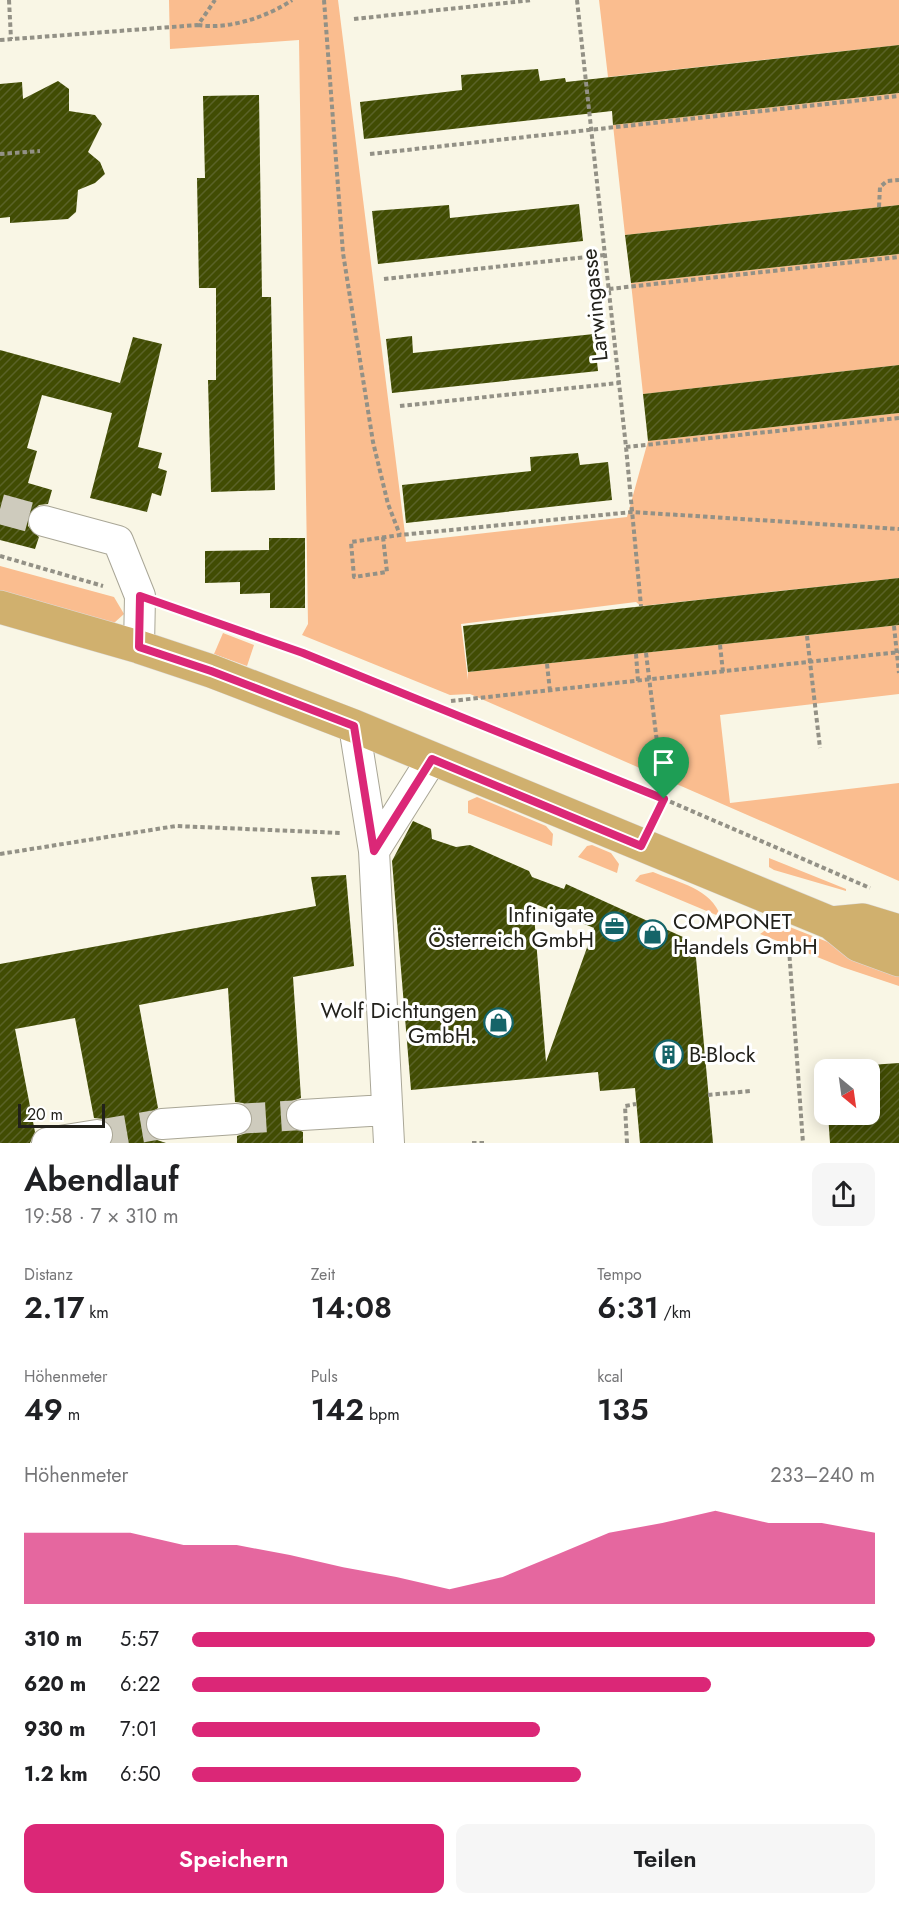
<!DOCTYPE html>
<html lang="de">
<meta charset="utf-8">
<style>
:root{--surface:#fff;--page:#f6f6f6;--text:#202124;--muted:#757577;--accent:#db2777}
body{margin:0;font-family:Jost,sans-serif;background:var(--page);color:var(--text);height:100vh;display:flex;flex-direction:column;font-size:22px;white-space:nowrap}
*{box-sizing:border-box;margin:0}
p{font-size:20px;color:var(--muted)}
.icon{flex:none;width:33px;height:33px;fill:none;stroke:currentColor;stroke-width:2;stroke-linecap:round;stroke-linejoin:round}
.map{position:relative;height:1143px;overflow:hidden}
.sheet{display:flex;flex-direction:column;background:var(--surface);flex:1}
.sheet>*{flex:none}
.needle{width:39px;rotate:151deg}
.fabs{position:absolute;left:814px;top:1059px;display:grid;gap:12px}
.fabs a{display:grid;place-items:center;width:66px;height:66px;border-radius:12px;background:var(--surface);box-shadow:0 3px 15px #0003;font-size:30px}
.scale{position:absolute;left:18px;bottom:15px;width:87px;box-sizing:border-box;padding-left:6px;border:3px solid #22211b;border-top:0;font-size:16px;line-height:21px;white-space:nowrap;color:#22211b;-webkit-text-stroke:4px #fff;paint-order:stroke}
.pin{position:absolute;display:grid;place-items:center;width:51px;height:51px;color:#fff;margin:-62px -26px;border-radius:50% 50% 50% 0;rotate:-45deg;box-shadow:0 0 6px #0007}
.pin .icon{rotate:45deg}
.round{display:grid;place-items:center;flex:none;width:63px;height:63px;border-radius:12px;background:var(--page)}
.headline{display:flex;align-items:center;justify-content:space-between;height:102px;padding:0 24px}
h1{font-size:33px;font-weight:600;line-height:45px}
.figures{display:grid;grid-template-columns:repeat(3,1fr);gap:9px;height:102px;padding:6px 24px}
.figures div{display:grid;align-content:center}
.figures b{font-size:30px;font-weight:600}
.figures small{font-size:16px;font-weight:400}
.figures p{font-size:16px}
.chart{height:168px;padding:12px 24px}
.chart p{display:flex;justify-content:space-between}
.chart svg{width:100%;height:108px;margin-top:6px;fill:var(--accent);opacity:.7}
.action{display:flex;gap:12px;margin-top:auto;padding:12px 24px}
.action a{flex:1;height:69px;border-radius:12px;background:var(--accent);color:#fff;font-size:24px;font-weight:600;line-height:69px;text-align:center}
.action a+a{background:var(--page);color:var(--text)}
ul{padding:0 24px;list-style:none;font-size:20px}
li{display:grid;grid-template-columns:96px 72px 1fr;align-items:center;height:45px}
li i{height:15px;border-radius:8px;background:var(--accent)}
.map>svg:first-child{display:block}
.green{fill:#fabd8f}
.building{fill:url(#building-hatch);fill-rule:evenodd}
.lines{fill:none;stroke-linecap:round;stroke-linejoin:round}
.minor-tunnel{stroke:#cecbbd;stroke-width:30;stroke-dasharray:30 15;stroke-linecap:butt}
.minor-casing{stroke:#a9a696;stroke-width:32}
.major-casing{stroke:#dcdbdb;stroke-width:34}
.path{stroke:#939186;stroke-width:4;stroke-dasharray:4.5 3;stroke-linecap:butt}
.minor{stroke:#fff;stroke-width:30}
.major{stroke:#d0b06e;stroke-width:33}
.route-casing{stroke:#fff;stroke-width:12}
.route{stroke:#db2777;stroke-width:8}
.labels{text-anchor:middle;stroke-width:6;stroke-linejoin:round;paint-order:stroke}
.street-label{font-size:22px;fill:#22211b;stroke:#fff}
.poi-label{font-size:22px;fill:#22211b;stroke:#fff;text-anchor:end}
</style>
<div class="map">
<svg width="899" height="1143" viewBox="0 0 899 1143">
<defs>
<pattern id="building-hatch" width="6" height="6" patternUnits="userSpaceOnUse" patternTransform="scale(1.5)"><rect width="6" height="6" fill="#414c03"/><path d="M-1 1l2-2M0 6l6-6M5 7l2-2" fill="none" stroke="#5a6228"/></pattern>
</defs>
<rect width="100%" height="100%" fill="#f9f6e5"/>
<path class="green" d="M169 0H338L406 542 627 517 648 441 899 413V578L641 606 636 602 461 624 468 680V672L899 625V694L720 715 730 803 899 783V881L470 694 450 695 302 635 308 624 299 40 170 49Z
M599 0H899V45L608 77Z
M899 93V205L625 235 613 125Z
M899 254V365L643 394 631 283Z
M0 566 114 597 124 614 114 623 0 591Z
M223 633 254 645 247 666 214 654Z
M477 797 546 826 553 834 552 846 468 813V801Z
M592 845 611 853 619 864 617 873 578 857 587 846Z
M769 858 846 889V891L774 870 769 867Z
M653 872C679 883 711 888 721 917L635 881 640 875Z
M782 924 899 970V986L842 967 760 934 770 927Z"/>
<path class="building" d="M899 45V93L613 125 612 111 364 139 360 102 462 90 461 75 538 69 540 81 565 78 566 82Z
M58 81 69 89V111L95 115 102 124 88 152 100 162 105 174 95 183 78 190 76 212 68 219 10 223V217L0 218V84L22 82 23 99Z
M259 95 262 297H271L275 490 211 492 208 380H216V288H199L197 178H205L203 96Z
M579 204 583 241 378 264 372 211 449 205 450 218Z
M899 205V254L631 283 625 235Z
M594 334 598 371 392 393 386 339 412 336 413 353Z
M133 337 162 344 138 447 162 453 158 468 167 471 161 496 152 493 147 512 90 498 112 413 42 395 27 448 37 451 28 483 52 490 48 504 39 505 28 516V526L39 537 35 549 0 540V350L120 383Z
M899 365V413L648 441 643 394Z
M578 453 580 465 608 462 612 500 406 523 402 485 531 471 530 457Z
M269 538H305V608H270V593L240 594V582L205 583V551L269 550Z
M899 578V625L468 672 463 626Z
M413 821 431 829 432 839 456 847 470 845 529 871 532 877 564 889 566 884 683 937 696 958 713 1143H640L635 1088 600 1091 598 1072 411 1090 392 861ZM533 903 594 928 546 1062Z
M346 875 354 966 293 977 301 1098 292 1101 285 1115 288 1125 303 1132V1143H237V1136L246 1133 253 1118 250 1109 243 1103 235 1102 228 988 139 1005 158 1108 147 1116 145 1126 154 1139 166 1143H112L114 1133 111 1125 104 1119 94 1118 75 1018 15 1029 35 1132 30 1143H0V964L316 906 311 877Z
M899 1063V1143H830L828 1114H870V1065Z"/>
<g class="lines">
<path class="minor-tunnel" d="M0 509 44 521
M236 1119 302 1115
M97 1135 162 1124"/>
<defs>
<path id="minor" d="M44 521 118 541 140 596 139 647
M354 726 374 851 389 1143
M374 851 432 759
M302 1115 386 1110
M162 1124 236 1119
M47 1143 97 1135"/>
<path id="major" d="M0 607 139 647 211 671 354 726 831 923 858 945 899 960
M831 923 863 920 899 931"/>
</defs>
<use href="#minor" class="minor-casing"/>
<use href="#major" class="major-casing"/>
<path class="path" d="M9 0 11 39
M324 0 343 253 373 442 388 504 400 535
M577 0 626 447 641 606
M354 19 533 0
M198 25C227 30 268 17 292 0
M0 40 198 25 215 0
M0 154 40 151
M370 154 899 96
M879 207 880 187 887 181 899 180
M384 279 605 255
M609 289 899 257
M400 406 619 383
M626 447 899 418
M383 537 387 572 354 577 351 542 400 535 632 512 899 529
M0 556 103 586
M167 606 303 653 664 799 870 888
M894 626 899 673
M807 636 820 748
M720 645 723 672
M646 653 664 799 655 817
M636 654 638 681
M547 664 550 691
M451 701 899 652
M0 854 176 826 341 833
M789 949 803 1143
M708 1095 750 1091
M472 1143H486
M627 1143 625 1106 636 1104"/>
<use href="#minor" class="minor"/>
<use href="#major" class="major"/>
</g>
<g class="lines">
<defs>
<path id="route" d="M140 596 303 653 664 799 641 846 432 759 374 851 354 726 211 671 139 647Z"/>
</defs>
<use href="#route" class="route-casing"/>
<use href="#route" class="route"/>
</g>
<defs>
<symbol id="office-ring" viewBox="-11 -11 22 22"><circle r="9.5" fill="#fff" stroke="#156468" stroke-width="1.5"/><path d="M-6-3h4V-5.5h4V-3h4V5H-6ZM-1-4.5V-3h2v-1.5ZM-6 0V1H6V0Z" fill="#156468"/></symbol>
<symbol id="shop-ring" viewBox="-11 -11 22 22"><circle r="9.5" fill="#fff" stroke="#156468" stroke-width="1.5"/><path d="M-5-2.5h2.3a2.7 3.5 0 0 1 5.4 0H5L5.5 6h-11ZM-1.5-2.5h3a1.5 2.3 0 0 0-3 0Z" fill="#156468"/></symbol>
<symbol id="building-ring" viewBox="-11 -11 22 22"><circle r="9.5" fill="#fff" stroke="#156468" stroke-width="1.5"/><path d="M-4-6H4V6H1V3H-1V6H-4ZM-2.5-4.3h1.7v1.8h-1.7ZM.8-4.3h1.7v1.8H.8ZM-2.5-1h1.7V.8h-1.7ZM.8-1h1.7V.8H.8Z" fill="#156468"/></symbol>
</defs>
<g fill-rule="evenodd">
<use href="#office-ring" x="598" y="910" width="33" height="33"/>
<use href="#shop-ring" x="636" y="918" width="33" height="33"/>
<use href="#shop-ring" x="482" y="1006" width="33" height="33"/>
<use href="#building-ring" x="652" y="1038" width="33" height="33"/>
</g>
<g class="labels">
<g class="street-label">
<text transform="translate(594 305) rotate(-96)" y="8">Larwingasse</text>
</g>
<g class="poi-label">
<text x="594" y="922">Infinigate<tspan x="594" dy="25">Österreich GmbH</tspan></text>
<text x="673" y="929" text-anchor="start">COMPONET<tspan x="673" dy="25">Handels GmbH</tspan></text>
<text x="477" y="1018">Wolf Dichtungen<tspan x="477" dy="25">GmbH.</tspan></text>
<text x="689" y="1062" text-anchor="start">B-Block</text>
</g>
</g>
</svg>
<div class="fabs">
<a><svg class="needle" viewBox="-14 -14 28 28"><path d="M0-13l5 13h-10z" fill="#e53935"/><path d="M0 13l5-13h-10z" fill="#757577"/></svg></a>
</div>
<div class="scale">20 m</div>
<div class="pin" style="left:664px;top:799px;background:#1e9e55"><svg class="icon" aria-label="arrive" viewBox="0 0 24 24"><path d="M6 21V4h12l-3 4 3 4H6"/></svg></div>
</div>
<section class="sheet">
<div class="headline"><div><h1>Abendlauf</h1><p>19:58 · 7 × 310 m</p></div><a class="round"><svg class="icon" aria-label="share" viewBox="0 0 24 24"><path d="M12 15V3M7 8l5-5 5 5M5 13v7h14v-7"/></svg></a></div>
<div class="figures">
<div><p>Distanz</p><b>2.17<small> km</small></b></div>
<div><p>Zeit</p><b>14:08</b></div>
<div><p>Tempo</p><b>6:31<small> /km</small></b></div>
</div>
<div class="figures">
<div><p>Höhenmeter</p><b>49<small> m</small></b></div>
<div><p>Puls</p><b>142<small> bpm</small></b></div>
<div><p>kcal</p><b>135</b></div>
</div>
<div class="chart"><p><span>Höhenmeter</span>233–240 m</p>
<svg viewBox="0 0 160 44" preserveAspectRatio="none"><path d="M0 44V15L10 15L20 15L30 20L40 20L50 24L60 29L70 33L80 38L90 33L100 24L110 15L120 11L130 6L140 11L150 11L160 15V44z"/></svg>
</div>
<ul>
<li><b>310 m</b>5:57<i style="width:100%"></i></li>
<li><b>620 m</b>6:22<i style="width:76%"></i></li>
<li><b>930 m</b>7:01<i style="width:51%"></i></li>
<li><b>1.2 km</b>6:50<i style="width:57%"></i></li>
</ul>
<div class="action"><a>Speichern</a><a>Teilen</a></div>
</section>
